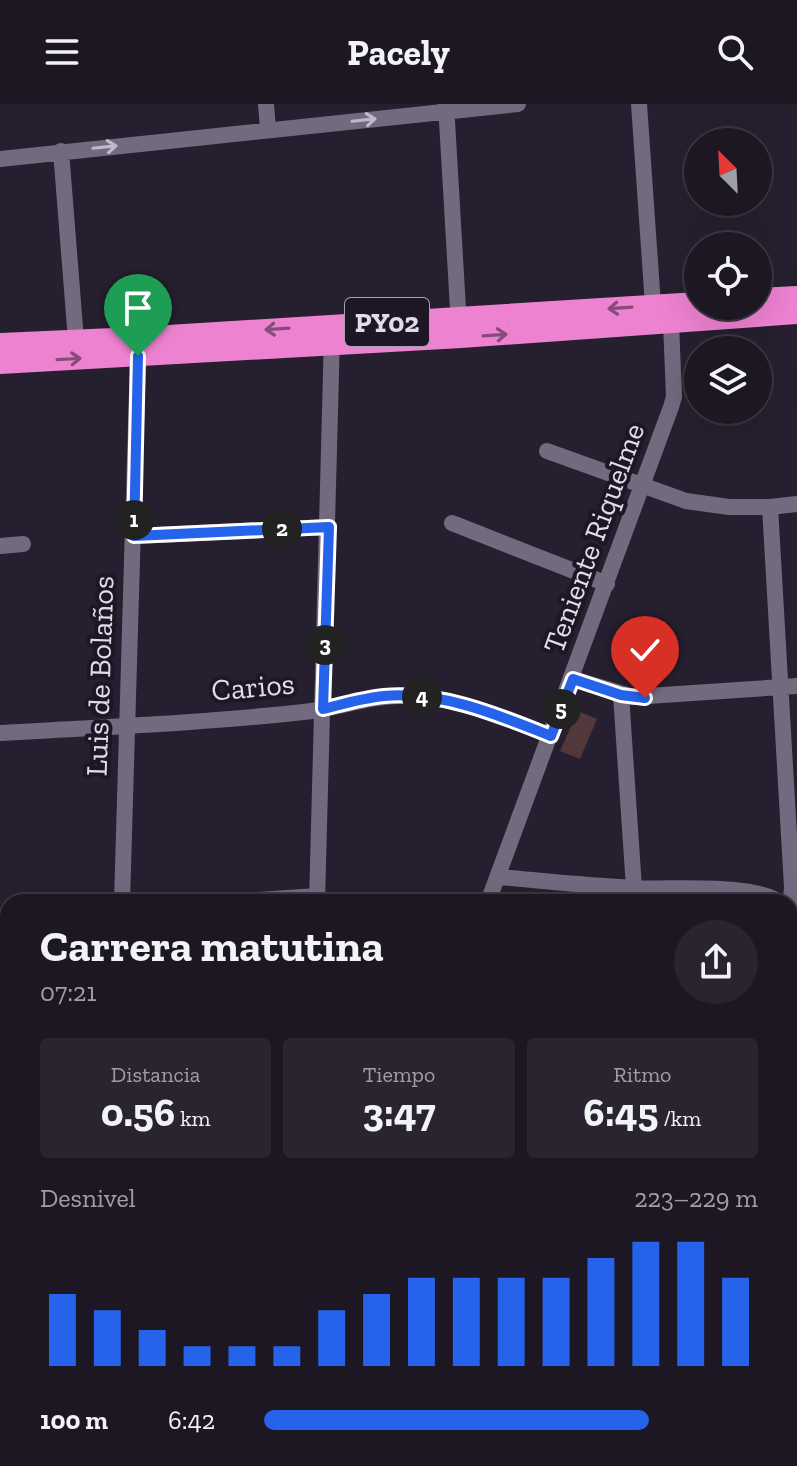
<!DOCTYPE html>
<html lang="es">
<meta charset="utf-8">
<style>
:root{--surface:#1c1723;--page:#292430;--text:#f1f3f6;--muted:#a09fa6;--line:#3a3641;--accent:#2563eb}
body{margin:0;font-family:"Zilla Slab",serif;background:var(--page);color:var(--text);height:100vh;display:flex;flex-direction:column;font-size:30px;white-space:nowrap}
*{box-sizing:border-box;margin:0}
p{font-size:26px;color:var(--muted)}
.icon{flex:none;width:44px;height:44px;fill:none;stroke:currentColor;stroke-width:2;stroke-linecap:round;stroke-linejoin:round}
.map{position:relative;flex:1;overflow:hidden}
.side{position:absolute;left:0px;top:790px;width:798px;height:572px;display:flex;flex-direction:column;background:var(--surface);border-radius:24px 24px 0 0;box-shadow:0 8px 32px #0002,0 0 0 2px var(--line)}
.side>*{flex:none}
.needle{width:52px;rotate:336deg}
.controls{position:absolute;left:684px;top:24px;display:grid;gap:16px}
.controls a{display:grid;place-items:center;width:88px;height:88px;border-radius:50%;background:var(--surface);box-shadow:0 8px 32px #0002,0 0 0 2px var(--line);font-size:40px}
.pin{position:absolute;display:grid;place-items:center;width:68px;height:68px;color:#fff;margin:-82px -34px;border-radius:50% 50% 50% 0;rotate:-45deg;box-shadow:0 0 8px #0007}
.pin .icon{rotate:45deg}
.km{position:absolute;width:40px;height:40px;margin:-20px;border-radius:50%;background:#222;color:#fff;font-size:22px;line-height:40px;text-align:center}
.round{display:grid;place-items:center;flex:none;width:84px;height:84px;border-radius:42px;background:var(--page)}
.head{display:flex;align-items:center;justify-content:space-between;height:136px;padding:0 40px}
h1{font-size:44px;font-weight:700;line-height:60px}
.stats{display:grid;grid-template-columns:repeat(3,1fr);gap:12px;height:136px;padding:8px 40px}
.stats div{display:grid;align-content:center;border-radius:8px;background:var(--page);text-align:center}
.stats b{font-size:40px;font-weight:700}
.stats small{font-size:22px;font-weight:400}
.stats p{font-size:22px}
.chart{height:224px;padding:16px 40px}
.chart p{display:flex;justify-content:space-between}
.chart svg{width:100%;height:144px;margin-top:8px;stroke:var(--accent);stroke-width:6}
ul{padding:0 40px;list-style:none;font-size:26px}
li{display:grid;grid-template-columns:128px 96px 1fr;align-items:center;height:60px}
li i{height:20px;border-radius:10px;background:var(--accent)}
header{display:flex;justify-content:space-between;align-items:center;height:104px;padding:0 40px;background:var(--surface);font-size:36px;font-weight:700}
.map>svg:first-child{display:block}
.grass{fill:#51383b}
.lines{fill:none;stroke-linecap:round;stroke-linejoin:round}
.minor{stroke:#726a7e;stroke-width:16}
.highway{stroke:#ed82d0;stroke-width:22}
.oneway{stroke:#c0bac8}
.oneway2{stroke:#854c7a}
.route-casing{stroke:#fff;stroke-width:16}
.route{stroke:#2563eb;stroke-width:10}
.labels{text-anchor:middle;stroke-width:8;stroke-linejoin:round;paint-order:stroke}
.shield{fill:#1d1625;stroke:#a6a1ae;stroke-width:2}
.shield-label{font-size:28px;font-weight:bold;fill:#e1dde8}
.street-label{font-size:30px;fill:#e1dde8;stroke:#1d1625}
</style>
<header><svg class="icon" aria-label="menu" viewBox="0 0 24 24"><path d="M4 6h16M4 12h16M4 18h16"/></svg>Pacely<svg class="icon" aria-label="search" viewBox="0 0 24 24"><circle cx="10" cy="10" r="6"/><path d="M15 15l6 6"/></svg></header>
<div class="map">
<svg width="797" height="1362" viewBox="0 0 797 1362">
<rect width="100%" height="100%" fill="#261f2f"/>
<path class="grass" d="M578 607 597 615 580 655 560 647Z"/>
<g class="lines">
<path class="minor" d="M266 0 268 26
M446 0 459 222
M639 0 653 201
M61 47 76 236
M0 55 518 0
M547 347 686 397 729 403H770L797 400
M770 403 792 783 790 804
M452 419 607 480
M134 432 329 423
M0 442 23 440
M573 575 633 593 797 582
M621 591 634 784 628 798
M0 629C101 623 203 619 304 608 340 604 374 590 411 592 460 594 506 614 551 632
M499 773C544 777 589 782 635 784 671 786 751 779 780 798
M122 798 138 252
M226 798 317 792
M317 798 332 231
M488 798 671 303 674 293 671 219
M0 814 8 813
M0 1001 8 1000
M790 1045 797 1048
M790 1178 797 1162
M0 1183 8 1182
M490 1354 518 1362
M106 1362 221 1354
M302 1362 304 1354
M532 1362 534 1354
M717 1362 720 1354"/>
<path class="highway" d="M758 195 797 193
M0 240 136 234 698 199
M0 259 461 233 797 209"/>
</g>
<defs><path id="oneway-shaft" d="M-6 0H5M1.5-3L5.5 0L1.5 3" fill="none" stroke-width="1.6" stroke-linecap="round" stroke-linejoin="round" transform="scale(2)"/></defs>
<g class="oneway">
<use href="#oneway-shaft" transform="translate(364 16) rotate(-6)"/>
<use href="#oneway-shaft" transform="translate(105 43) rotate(-6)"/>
</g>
<g class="oneway2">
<use href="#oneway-shaft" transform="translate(620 204) rotate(176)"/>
<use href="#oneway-shaft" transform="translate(277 225) rotate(176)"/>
<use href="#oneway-shaft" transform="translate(495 231) rotate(-4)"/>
<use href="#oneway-shaft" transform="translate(69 255) rotate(-3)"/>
</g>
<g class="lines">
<defs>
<path id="route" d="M138 252 134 432 329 423 323 605C343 600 363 594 384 592 442 587 498 611 551 632L573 575 621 591 645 594"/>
</defs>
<use href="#route" class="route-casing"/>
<use href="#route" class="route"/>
</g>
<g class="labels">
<rect class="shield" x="345" y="194" width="84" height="48" rx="6"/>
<g class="shield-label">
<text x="387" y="228">PY02</text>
</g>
<g class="street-label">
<text transform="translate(594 434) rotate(-70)" y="10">Teniente Riquelme</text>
<text transform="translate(100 572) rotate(-88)" y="10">Luis de Bolaños</text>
<text transform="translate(253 583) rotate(-5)" y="10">Carios</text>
</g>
</g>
</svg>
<div class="controls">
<a><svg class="needle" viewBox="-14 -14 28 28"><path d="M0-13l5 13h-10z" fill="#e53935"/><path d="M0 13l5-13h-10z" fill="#a09fa6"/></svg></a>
<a><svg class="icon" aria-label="locate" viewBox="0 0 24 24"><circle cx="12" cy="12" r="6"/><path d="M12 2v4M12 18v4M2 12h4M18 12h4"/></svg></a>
<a><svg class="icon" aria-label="layers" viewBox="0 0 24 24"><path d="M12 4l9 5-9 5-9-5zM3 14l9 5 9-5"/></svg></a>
</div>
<div class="pin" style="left:138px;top:252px;background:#1e9e55"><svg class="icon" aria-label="arrive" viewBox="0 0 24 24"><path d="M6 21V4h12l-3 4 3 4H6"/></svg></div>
<div class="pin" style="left:645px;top:594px;background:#d93025"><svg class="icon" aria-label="check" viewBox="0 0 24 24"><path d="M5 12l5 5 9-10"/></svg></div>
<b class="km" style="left:134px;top:416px">1</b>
<b class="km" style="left:282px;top:425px">2</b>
<b class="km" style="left:325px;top:541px">3</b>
<b class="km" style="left:422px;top:593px">4</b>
<b class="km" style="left:561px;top:605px">5</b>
<section class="side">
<div class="head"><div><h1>Carrera matutina</h1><p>07:21</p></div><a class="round"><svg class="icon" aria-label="share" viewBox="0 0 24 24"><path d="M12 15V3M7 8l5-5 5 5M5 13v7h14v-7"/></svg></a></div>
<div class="stats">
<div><p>Distancia</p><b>0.56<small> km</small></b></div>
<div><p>Tiempo</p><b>3:47</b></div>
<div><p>Ritmo</p><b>6:45<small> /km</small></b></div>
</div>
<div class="chart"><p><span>Desnivel</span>223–229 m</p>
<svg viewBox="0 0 160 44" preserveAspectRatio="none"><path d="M5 44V22M15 44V27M25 44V33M35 44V38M45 44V38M55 44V38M65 44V27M75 44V22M85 44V17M95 44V17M105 44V17M115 44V17M125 44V11M135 44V6M145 44V6M155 44V17"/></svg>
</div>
<ul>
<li><b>100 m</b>6:42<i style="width:78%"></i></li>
</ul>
</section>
</div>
